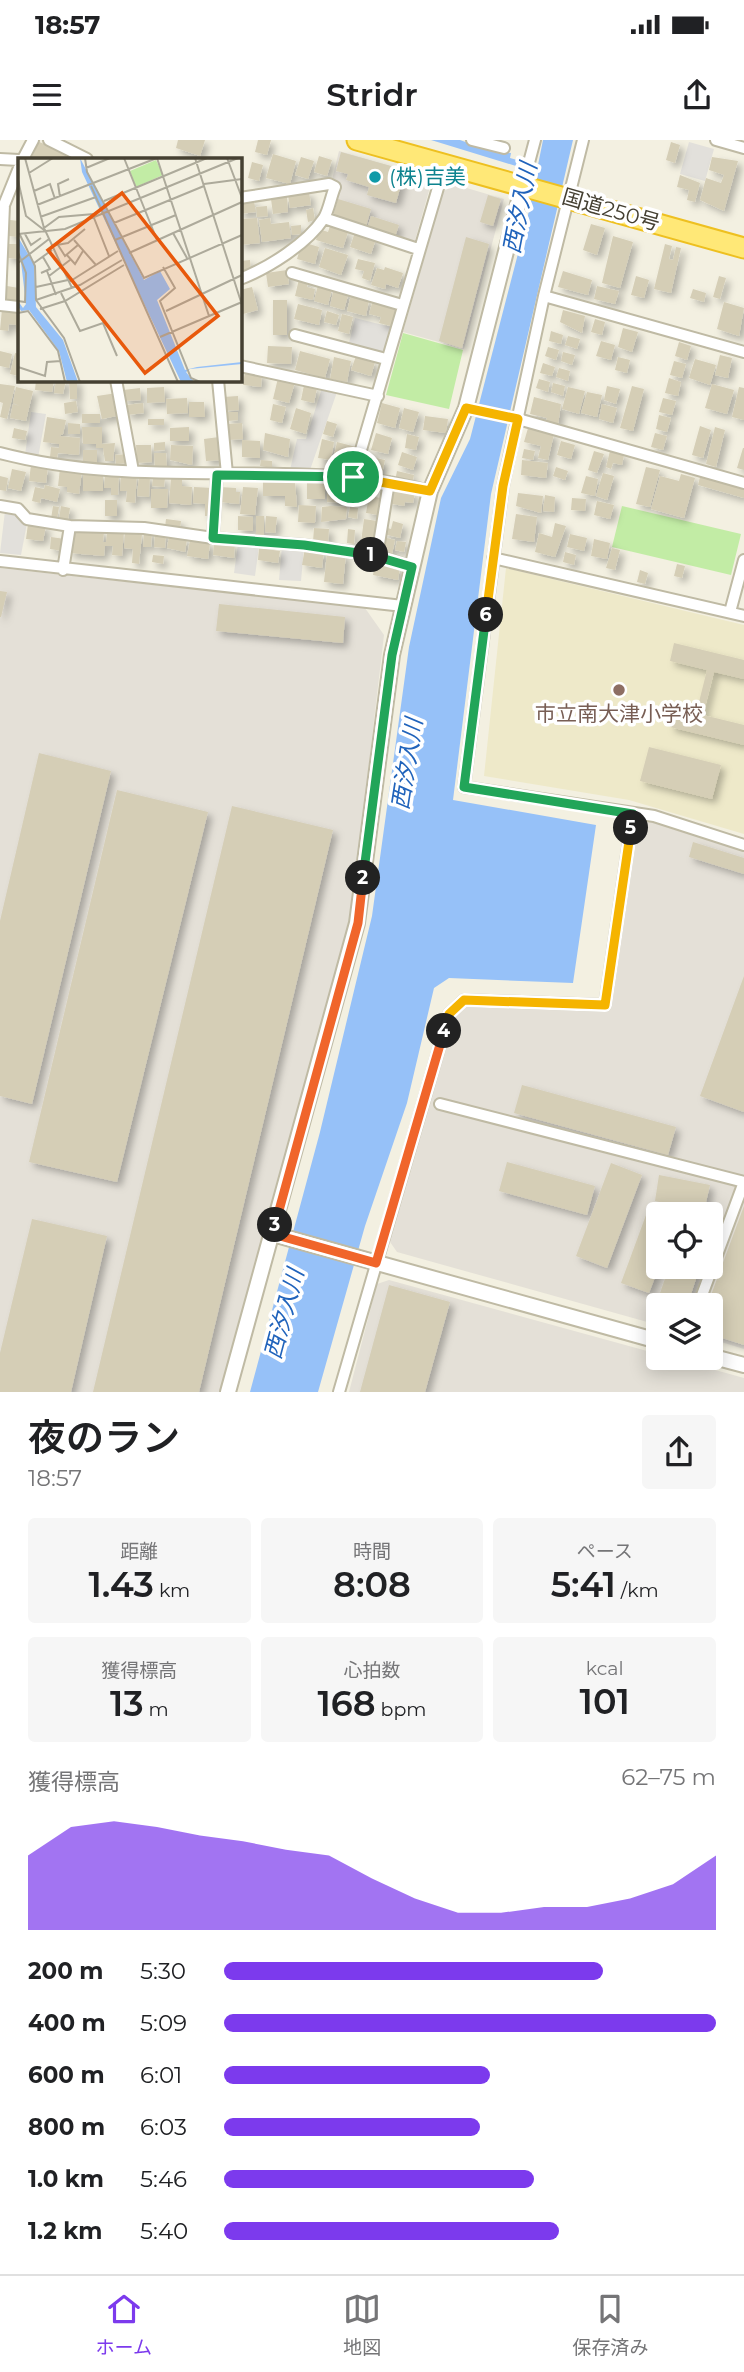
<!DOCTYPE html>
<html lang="ja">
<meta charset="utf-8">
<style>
:root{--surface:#fff;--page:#f6f6f6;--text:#202124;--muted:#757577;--line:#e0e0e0;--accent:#7c3aed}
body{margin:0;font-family:Montserrat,"Noto Sans JP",sans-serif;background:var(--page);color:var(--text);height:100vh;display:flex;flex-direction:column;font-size:26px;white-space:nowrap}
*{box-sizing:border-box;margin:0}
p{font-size:23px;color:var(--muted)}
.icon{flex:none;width:38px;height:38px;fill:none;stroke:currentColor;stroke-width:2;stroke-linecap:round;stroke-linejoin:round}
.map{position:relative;height:1252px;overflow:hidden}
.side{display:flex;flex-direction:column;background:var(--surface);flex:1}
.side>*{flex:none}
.controls{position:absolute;left:646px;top:1062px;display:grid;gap:14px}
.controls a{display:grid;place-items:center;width:77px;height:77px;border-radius:7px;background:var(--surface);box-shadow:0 4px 18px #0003;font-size:35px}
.pin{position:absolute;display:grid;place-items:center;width:60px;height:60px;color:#fff;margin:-30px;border:4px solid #fff;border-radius:50%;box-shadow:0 2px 7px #0007}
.km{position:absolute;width:35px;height:35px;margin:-18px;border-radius:50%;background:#222;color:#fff;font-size:19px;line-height:35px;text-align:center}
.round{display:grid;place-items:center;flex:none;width:74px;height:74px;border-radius:7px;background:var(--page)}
.headline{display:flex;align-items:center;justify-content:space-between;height:119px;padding:0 28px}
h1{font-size:38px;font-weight:600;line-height:52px}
.figures{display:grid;grid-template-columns:repeat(3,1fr);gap:10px;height:119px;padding:7px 28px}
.figures div{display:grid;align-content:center;border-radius:7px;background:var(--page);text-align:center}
.figures b{font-size:35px;font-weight:600}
.figures small{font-size:19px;font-weight:400}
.figures p{font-size:19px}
.chart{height:196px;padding:14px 28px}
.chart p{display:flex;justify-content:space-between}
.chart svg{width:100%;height:126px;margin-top:7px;fill:var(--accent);opacity:.7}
ul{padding:0 28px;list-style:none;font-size:23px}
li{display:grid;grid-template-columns:112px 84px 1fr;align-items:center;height:52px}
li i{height:18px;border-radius:9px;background:var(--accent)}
.status{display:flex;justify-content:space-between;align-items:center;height:49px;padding:0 35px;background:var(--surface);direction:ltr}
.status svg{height:19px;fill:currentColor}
header{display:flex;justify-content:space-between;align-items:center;height:91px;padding:0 28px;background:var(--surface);font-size:32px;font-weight:600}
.tab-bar{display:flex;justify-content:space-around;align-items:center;height:98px;border-top:2px solid var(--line);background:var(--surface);font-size:19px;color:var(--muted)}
.tab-bar a{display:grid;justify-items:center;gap:4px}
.tab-bar .selected{color:var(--accent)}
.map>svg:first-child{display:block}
.industrial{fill:#e4e0d7;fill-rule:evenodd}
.education{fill:#eee9c9}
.green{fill:#c2eca5}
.parking{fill:#e2e0db}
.water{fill:#96c1f8}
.building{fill:#d5ceb6;filter:url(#shadow)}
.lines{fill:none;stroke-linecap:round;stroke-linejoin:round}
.minor-casing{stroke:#bfbaa4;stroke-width:14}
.tertiary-casing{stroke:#bfbaa4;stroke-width:18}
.trunk-casing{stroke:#eec020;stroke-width:23}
.minor{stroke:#fff;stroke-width:10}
.tertiary{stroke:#fff;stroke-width:14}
.trunk{stroke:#ffe877;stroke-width:19}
.split-1-casing{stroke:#fff;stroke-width:14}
.split-2-casing{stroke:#fff;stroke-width:14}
.split-3-casing{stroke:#fff;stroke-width:14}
.split-4-casing{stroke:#fff;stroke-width:14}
.split-5-casing{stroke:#fff;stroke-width:14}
.split-6-casing{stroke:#fff;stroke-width:14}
.split-7-casing{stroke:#fff;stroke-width:14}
.split-1{stroke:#22a559;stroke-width:9}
.split-2{stroke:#22a559;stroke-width:9}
.split-3{stroke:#f0652b;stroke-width:9}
.split-4{stroke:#f0652b;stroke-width:9}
.split-5{stroke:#f5b400;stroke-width:9}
.split-6{stroke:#22a559;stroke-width:9}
.split-7{stroke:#f5b400;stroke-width:9}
.culture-dot{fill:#0f9aa8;stroke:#fff;stroke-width:2.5}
.education-dot{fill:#8d6e63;stroke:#fff;stroke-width:2.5}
.labels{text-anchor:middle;stroke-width:7;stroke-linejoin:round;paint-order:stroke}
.culture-label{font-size:21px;fill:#0d838f;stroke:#fff;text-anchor:start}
.street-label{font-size:21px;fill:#454032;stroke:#fff}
.education-label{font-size:21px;fill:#785e54;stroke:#fff}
.water-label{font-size:23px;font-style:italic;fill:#2063bb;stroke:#fff}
.inset-road{fill:none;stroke:#adaa9b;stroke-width:2}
.view{fill:#e8590c;fill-opacity:0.15;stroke:#e8590c;stroke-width:3.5}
.inset-edge{fill:none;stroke:#454032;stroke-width:3.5}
</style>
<div class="status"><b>18:57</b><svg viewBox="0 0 49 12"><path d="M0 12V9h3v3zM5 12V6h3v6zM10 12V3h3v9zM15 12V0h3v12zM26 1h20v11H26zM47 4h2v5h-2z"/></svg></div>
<header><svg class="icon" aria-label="menu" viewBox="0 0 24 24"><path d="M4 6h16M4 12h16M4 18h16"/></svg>Stridr<svg class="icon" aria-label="share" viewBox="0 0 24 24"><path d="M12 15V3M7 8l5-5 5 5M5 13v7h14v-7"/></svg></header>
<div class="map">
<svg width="744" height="1252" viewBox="0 0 744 1252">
<defs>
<filter id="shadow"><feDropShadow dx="4.5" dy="4.5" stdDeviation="3.5" flood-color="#0004"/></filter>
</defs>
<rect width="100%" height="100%" fill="#f3f0e1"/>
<path class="industrial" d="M339 11 426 36 430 47 414 104 329 75 332 40Z
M453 44 504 59 464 209 403 192 443 52Z
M0 428 365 468 384 495 352 769 221 1252H0Z
M649 678 676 690 744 710V1209L711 1199 710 1166H658V1185L397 1112 388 1099 452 877 465 865 609 870 638 681ZM658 1074H710V1127H658Z
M389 1140 658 1214V1218H672L744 1238V1252H349L377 1144Z"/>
<path class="education" d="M506 428 744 485V694L629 660 484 636Z"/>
<path class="green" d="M403 193 463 210 449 269 386 255Z
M622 366 741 394 731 435 612 407Z"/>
<path class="parking" d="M689 2 714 9 705 41 680 34Z
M355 178 391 187 383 216 348 207Z
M322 248 337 252 310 330H290L297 299H306Z
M31 272 46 274 38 318 25 315Z
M5 371 17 373 27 383 21 415 0 413Z
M238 404 259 406 255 436 234 433Z
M282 406 304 408 301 441 279 440Z"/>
<path class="water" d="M431 0H460L490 11 511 13 510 18 517 20 516 26Z
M543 0H573L491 354 453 660 596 685 573 843 449 838 434 848 407 963 365 1086 318 1252H250L320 992 372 776 409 507 441 358 470 299 528 75Z"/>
<path class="building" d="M178 0H205L200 16 176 8Z
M258 0H271L267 15 255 12Z
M39 2 78 16 77 19H31Z
M671 2 680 5 675 23 666 20Z
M341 12 405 30 396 63 367 55 369 47 346 40 348 34 336 31Z
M273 14 296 21 290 44 266 38Z
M319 16 332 20 327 36 314 32Z
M301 17 314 21 308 39 295 35Z
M712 17 738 21 724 71 700 60 706 38 721 43 724 35 709 30Z
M252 22 263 25 259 41 248 38Z
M680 35 700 43 695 62 687 60 689 50 677 47Z
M309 52 311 65 290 68 288 55Z
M488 55 501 59 493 86 480 82Z
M287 57 288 72 273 74 271 59Z
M338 59 371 69 366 87 333 76Z
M254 61 256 72 240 74V62Z
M267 66 268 76 257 77 256 67Z
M313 68 315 80 308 82 306 70Z
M371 76 399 85 395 97 367 88Z
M257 78 260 103 240 105V79Z
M270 78 271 84 289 82 291 98 262 102 259 80Z
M10 80 19 81V102L17 97 9 96Z
M591 84 605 88 597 115 583 110Z
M301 85V94L292 95 291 86Z
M330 86 348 92 343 108 316 100 319 89 328 92Z
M355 92 376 99 371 114 350 107Z
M613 96 633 102 620 148 602 143Z
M466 97 489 104 462 208 439 201Z
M302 102 319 107 315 124 297 119Z
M7 104H19V119L7 118Z
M665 104 672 106 669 119 673 120 676 107 681 108 671 153 654 149Z
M325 108 348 115 341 135 319 127Z
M358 119 375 123 370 141 362 138 364 131 355 129Z
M250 120 251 131 240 132V121Z
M385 127 403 133 398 148 386 144 385 149 371 145 377 128 384 130Z
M287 130 289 144 268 147 266 133Z
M563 131 592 140 588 155 558 147Z
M636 136 649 140 644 158 631 155Z
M719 136 726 138 720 159 713 157Z
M299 139 308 141 307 147 315 149 313 160 295 156Z
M318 145 332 149 328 165 314 161Z
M7 146 19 148V162L4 163Z
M597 146 619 151 615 164 594 159Z
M252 147 258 170 243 174 240 150Z
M334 148 349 152 344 170 330 166Z
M693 149 706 153 704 162 690 158Z
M351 155 369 160 366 176 347 171Z
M273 160H287V195H273Z
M373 160 396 167 391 186 379 183 381 177 369 174Z
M724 162 744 168 739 196 717 189Z
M298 164 322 170 319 185 294 179Z
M2 169 19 170V192H16V185L9 184 8 191 0 190Z
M563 170 585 176 582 193 560 182Z
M327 171 339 175 336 185 324 182Z
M342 174 353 177 349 194 338 191Z
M595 179 605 182 602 195 591 192Z
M623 188 638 192 632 212 618 207Z
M551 191 563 195 561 204 549 201Z
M568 196 580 199 577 209 565 205Z
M601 201 615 205 611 220 596 216Z
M679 202 691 206 687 220 675 216Z
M268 206 292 207 291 224 267 223Z
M548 207 559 210 556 220 545 216Z
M0 211 12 214 9 228 0 226Z
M300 211 330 219 325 238 295 230Z
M563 212 575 215 572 225 561 221Z
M15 213 19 214V236L10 234Z
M720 215 732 218 728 238 715 235Z
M356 216 375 222 371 236 351 230Z
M334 217 351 221 347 242 330 239Z
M618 217 630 220 627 233 615 230Z
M695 219 716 225 710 245 689 238Z
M674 221 686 224 682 238 670 235Z
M543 223 555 227 552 236 540 233Z
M559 228 570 231 568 241 556 237Z
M245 231 262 234 261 247 243 245Z
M278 238 295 242 289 263 273 259Z
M669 238 681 242 678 256 665 253Z
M539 239 550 242 548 252 536 248Z
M36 240H54L52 252 35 250Z
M56 240H66L63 254 54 253Z
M69 240H77V259H70Z
M553 243 565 246 563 256 551 252Z
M0 244 15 246 7 279 0 277 3 263 0 262Z
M712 244 734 250 727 274 705 268Z
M304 245 317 248 314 263 301 260Z
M607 246 620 249 616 264 604 260Z
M632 246 644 249 633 291 620 288Z
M16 247 33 251 26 281 10 278 13 264 20 266 13 263Z
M164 247 165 262 147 263V248Z
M568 247 585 251 579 274 562 269Z
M739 247 744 248V280L732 277Z
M140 248 141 260 124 261 123 250Z
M587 252 602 255 597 277 581 273Z
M117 253 121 275 102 279 97 256Z
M238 256 239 270 224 271 223 257Z
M534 257 561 264 558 285 546 282 547 278 530 274Z
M187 258 188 273 167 274 166 259Z
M663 258 676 261 672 275 659 272Z
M76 261 78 272 65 274 64 263Z
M189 262H204L205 277H189Z
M143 263 144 273 127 275 126 265Z
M382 263 400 268 395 288 377 283Z
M273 264 286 267 282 283 270 280Z
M602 264 617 268 613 283 599 279Z
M296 268 311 273 306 294 290 289Z
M404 268 419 272 413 292 399 288Z
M228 272H238V280L228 281Z
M82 274H100V283H82Z
M659 275 671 278 667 292 656 289Z
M425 276 448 279 446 293 423 290Z
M47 277 66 280 63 294 59 296 80 298 79 315 58 313 57 318 50 317 51 307 59 308V304L43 302Z
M148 279H164V285H148Z
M327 281 337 284 333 297 323 294Z
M68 283 80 284V294H68Z
M242 283 243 299 228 300 227 284Z
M700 286 711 290 703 318 692 315Z
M82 287H102V304L115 303 113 321H105L103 308H96V304H83Z
M189 287V301H170V288Z
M715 287 725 290 716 327 706 324Z
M14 288 27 291 25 300 12 298Z
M528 288 554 294 548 320 538 318 541 306 524 302Z
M265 293 290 299 288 317 263 310Z
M376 293 392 298 388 314 371 310Z
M655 293 667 296 663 310 651 307Z
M407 294 419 297 416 310 405 308Z
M219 297 222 320 206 321 204 299Z
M322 299 334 302 331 320 318 318Z
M242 300 260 301V318L242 317Z
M561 301 575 305 571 319 557 315Z
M165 302V310L154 311V303Z
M337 302 356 307 351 325 333 320Z
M136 305H151L152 322 137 323Z
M171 305 193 306 192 325 170 320Z
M743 308H744V330L737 328Z
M524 309 535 311 533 320 522 318Z
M83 310H97V323L83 322Z
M594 311 604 314 597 333 588 330Z
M610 311 624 315 622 325 613 323 611 329 606 327Z
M402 312 417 317 413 330 398 325Z
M154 313H166L167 328H155Z
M129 314 130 323 116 324 115 315Z
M368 316 385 320 382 334 365 331Z
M261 320 272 321V328L260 326Z
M522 320 548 323 546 338 521 335Z
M31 325 48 327 46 343 29 341Z
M556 327 568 331 565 340 553 336Z
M646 327 660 330 650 367 636 364Z
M60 328 82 330 79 354 67 352V347L58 346Z
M12 329 26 332 21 351 8 348Z
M397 331 414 335 412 344 395 341Z
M603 333 614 336 607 360 596 356Z
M83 334 103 335V351H83Z
M105 334H119L118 355H111V348H104Z
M121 334 137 335 135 363 126 362 127 351H120Z
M681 334 695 338 684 378 651 369 660 336 679 341Z
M139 335 150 337 149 357 137 356Z
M0 336 8 338 6 351 0 350Z
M586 336 598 339 595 356 581 353Z
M153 337 165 338 164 347 152 346Z
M700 337 744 349V358L698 345Z
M171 338 182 339V346L192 347 191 365 169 363Z
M263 339 295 342 297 367 285 366V356H263Z
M307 339 325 340V359H307Z
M327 343H343V363L327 362Z
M45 345 60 349 57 362 41 358 40 363 32 361 35 347 44 349Z
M349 345 366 347 365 357 348 355Z
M194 347 213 348 212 376H205V364L193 363Z
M220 347 236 348V352H240L239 364 219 362Z
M243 347 258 348 255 375 240 374Z
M390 348 415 353 413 363 405 362 404 366 387 363Z
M151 349H168L167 368H151Z
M518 353 543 356 541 373 516 366Z
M545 355 555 357 554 372 543 371Z
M369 356 381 358 378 375 366 373Z
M572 358 586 359 585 371 571 370Z
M105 360H117V376H105Z
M597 361 614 365 610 379 594 375Z
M299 365 316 366 315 383 298 382Z
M53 366 59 367 57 380 51 379Z
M61 366 70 368 68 380 59 379Z
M331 366 347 367 346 379 321 382 322 367Z
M350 367 358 368 357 379 348 377Z
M516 374 537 377 534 402 512 399Z
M238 376 253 377V391L238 390Z
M256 376H264V399H256Z
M266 376 277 377 275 393 265 392Z
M166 379 181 381 180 390 165 387Z
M364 379 377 381 373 411 360 410Z
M393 381 403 384 400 398 383 394 384 387 391 389Z
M555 383 566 386 555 417 535 412 539 393 552 397Z
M28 384 46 386 43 401 26 399Z
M73 387 104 392 103 402H106L107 392 124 391 122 416 112 415 113 406H105L104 416 69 413Z
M314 388 329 389 328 403 313 402Z
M348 389 355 390 354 404 347 403Z
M144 390 152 391 151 407H143Z
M125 392 142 394 139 424 132 423 133 409 124 408Z
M155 392 166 393 165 408 154 407Z
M570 394 587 398 584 411 567 407Z
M169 396 187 399 185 412 167 408Z
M51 397 65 399 63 411 50 409Z
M383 397 395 400 392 414 380 413Z
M594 399 610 403 607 419 591 416Z
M190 400 210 403 208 419 187 416Z
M397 401 406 402 404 412 395 410Z
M214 402 235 404 234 418 213 415Z
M259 408 280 411 278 423 258 420Z
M305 408 324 411 322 428 302 425Z
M612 408 620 410 615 430 606 428Z
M327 412 346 414 343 444 324 442Z
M565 412 576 415 574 425 563 422Z
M153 415 164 416 163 424 152 422Z
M375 423 400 427 398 440 373 435Z
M677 424 685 426 682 438 674 436Z
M640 430 648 433 645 444 637 442Z
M0 451 7 452 1 477H0Z
M219 464 345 477 343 503 216 491Z
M674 503 744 520V539L714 532 703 575 744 585V605L670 587 674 568 696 574 707 530 670 521Z
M649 607 721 625 712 659 640 641Z
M39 613 111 631 32 964 0 956V781Z
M117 650 208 672 117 1042 29 1022Z
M232 666 333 690 199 1252H93Z
M693 702 744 718V734L689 717Z
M744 836V972L700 956Z
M522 945 676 987 668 1015 514 973Z
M507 1022 595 1046 587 1075 499 1051Z
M611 1023 642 1035 607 1128 576 1116Z
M659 1035 710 1045 704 1071 655 1061Z
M744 1066V1205L710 1194V1166H707Z
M649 1067 669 1074H658L659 1127 649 1153 621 1143Z
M32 1079 107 1096 71 1252H0V1213Z
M669 1127H700L687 1166 658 1159Z
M389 1145 450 1162 425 1252H360Z"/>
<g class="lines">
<defs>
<path id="minor" d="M49 0 87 19
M472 0 504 8
M583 0 544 156 503 346 464 647 654 676 744 705
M716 0 744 8
M0 19 19 20
M23 19 33 0
M523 45 535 0
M240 58 329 44 335 47C331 56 329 70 324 78 307 104 268 128 240 139
M324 78 418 109
M292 133 402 165
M544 156 744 212
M0 160 4 65 19 28
M0 165 19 167
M295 195 386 219
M240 226 378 256
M116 240 133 331
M218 240 227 334
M466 268 518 279 744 343
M0 313C118 344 232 327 351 337 378 339 404 345 430 351
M353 337 445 24
M0 366 18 369 27 379 70 386 144 388 213 398 304 405 377 416 412 427
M213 398 217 335
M377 416 389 342
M493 418 744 476
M0 421 403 466
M63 430 70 386
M730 472 744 420
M440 964 744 1042
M698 1166 744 1042
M339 1252 449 874 464 860 605 865 633 674"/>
<path id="tertiary" d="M273 1094 658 1201
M710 1216 744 1225
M228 1252 357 783 392 515 430 351 466 268 523 45"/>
<path id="trunk" d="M357 0 744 108"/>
</defs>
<use href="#minor" class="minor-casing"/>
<use href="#tertiary" class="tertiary-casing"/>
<use href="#trunk" class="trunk-casing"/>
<use href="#minor" class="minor"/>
<use href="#tertiary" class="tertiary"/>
<use href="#trunk" class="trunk"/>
</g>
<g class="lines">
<defs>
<path id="split-1" d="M353 337 217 335 213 398 304 405 371 415"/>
<path id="split-2" d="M363 738 392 515 412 427 371 415"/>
<path id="split-3" d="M275 1085 358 783 363 738"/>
<path id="split-4" d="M275 1085 273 1094 376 1123 444 891"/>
<path id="split-5" d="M444 891 449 874 464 860 605 865 631 688"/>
<path id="split-6" d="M486 475 464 647 633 674 631 688"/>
<path id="split-7" d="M353 337 430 351 466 268 518 279 503 346 486 475"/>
</defs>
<use href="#split-1" class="split-1-casing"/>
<use href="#split-2" class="split-2-casing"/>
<use href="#split-3" class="split-3-casing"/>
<use href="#split-4" class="split-4-casing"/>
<use href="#split-5" class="split-5-casing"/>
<use href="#split-6" class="split-6-casing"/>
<use href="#split-7" class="split-7-casing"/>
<use href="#split-1" class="split-1"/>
<use href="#split-2" class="split-2"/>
<use href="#split-3" class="split-3"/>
<use href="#split-4" class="split-4"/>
<use href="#split-5" class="split-5"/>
<use href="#split-6" class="split-6"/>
<use href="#split-7" class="split-7"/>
</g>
<circle class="culture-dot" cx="375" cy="37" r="7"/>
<circle class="education-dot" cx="619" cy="550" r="7"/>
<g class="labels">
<g class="culture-label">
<text x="389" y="44">(株)吉美</text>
</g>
<g class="street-label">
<text transform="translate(611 70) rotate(16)" y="7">国道250号</text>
</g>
<g class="education-label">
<text x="619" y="581">市立南大津小学校</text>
</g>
<g class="water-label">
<text transform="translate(520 68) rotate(-79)" y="8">西汐入川</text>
<text transform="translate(407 624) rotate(-81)" y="8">西汐入川</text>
<text transform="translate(284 1174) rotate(-75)" y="8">西汐入川</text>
</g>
</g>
<g transform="translate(18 18)">
<rect width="224" height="224" fill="#f3f0e1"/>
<path d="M138 2 145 17 118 29 112 13Z" fill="#c2eca5"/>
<path d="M62 0 126 122 142 113 152 131 139 142 167 212 179 209 224 204V206L172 211 168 214 176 224H163L64 14ZM0 79 16 106 18 149 45 182 60 224H49L41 193 11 152 3 153 0 148V143L5 150 8 146Z" fill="#96c1f8"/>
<path class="inset-road" d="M7 0 26 70 54 130M67 0 69 14 126 120 224 77M106 0 139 82M139 0 191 158M177 0 224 147M209 0 224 40M68 10 92 0M11 15 35 0M0 22 8 58 26 72M186 26 224 21M73 28 160 224M16 33 32 26 37 41M42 39 40 26 51 21M86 43 189 0M19 47 139 0M22 59 78 39M76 60 91 98M96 65 186 28M26 70 41 59 76 56M155 75 169 100M0 76 47 71 220 0M7 76 13 87 23 80M2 77 17 108 18 142 46 180 62 224M56 82 78 107M97 82 158 57M40 87 47 98 60 87M33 88 50 85 67 71M0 94 8 115 7 144 0 143M111 95 224 44M48 96 57 106 65 93M0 105 31 81M16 105 34 92M145 109 157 130 142 143 173 220 182 224M29 113 38 137M23 115 32 111 25 99M31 118 52 102M51 124 100 93M18 129 50 122M43 135 62 173 85 165 99 198M18 142 62 127 104 102M22 151 47 143 106 107M148 153 224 117M0 155 10 153 40 193 47 224M142 179 224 144M0 209 27 218 29 204 43 203"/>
<path class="view" d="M104 35 200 158 127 215 30 92Z"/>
<rect width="224" height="224" class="inset-edge"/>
</g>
</svg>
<div class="controls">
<a><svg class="icon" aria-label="locate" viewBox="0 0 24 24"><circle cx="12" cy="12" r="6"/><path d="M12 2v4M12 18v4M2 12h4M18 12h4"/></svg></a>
<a><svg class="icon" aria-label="layers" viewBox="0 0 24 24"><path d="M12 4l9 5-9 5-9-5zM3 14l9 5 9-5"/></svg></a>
</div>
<div class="pin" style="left:353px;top:337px;background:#1e9e55"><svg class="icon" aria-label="arrive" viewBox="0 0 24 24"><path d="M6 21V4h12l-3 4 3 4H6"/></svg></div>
<b class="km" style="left:371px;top:415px">1</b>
<b class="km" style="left:363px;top:738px">2</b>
<b class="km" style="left:275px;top:1085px">3</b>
<b class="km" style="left:444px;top:891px">4</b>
<b class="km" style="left:631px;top:688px">5</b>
<b class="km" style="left:486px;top:475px">6</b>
</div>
<section class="side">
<div class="headline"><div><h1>夜のラン</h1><p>18:57</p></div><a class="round"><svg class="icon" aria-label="share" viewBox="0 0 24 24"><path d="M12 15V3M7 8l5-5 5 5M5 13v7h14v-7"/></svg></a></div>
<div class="figures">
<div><p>距離</p><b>1.43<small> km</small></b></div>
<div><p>時間</p><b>8:08</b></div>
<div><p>ペース</p><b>5:41<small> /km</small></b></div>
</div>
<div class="figures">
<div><p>獲得標高</p><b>13<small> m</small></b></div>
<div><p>心拍数</p><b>168<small> bpm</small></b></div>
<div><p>kcal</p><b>101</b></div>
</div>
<div class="chart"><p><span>獲得標高</span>62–75 m</p>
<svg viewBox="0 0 160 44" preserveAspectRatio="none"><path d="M0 44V18L10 8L20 6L30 8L40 11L50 13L60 16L70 18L80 26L90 33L100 38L110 38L120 36L130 36L140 33L150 28L160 18V44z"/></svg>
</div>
<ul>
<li><b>200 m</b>5:30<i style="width:77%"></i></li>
<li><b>400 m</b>5:09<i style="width:100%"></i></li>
<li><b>600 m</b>6:01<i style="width:54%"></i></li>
<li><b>800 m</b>6:03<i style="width:52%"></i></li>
<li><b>1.0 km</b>5:46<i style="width:63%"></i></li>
<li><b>1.2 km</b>5:40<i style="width:68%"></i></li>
</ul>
</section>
<nav class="tab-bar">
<a class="selected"><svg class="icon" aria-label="home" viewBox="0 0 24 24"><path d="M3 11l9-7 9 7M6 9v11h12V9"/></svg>ホーム</a>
<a><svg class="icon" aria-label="map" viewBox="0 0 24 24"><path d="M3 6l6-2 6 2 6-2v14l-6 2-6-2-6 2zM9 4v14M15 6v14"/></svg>地図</a>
<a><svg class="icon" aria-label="saved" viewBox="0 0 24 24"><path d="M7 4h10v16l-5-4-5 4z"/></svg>保存済み</a>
</nav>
